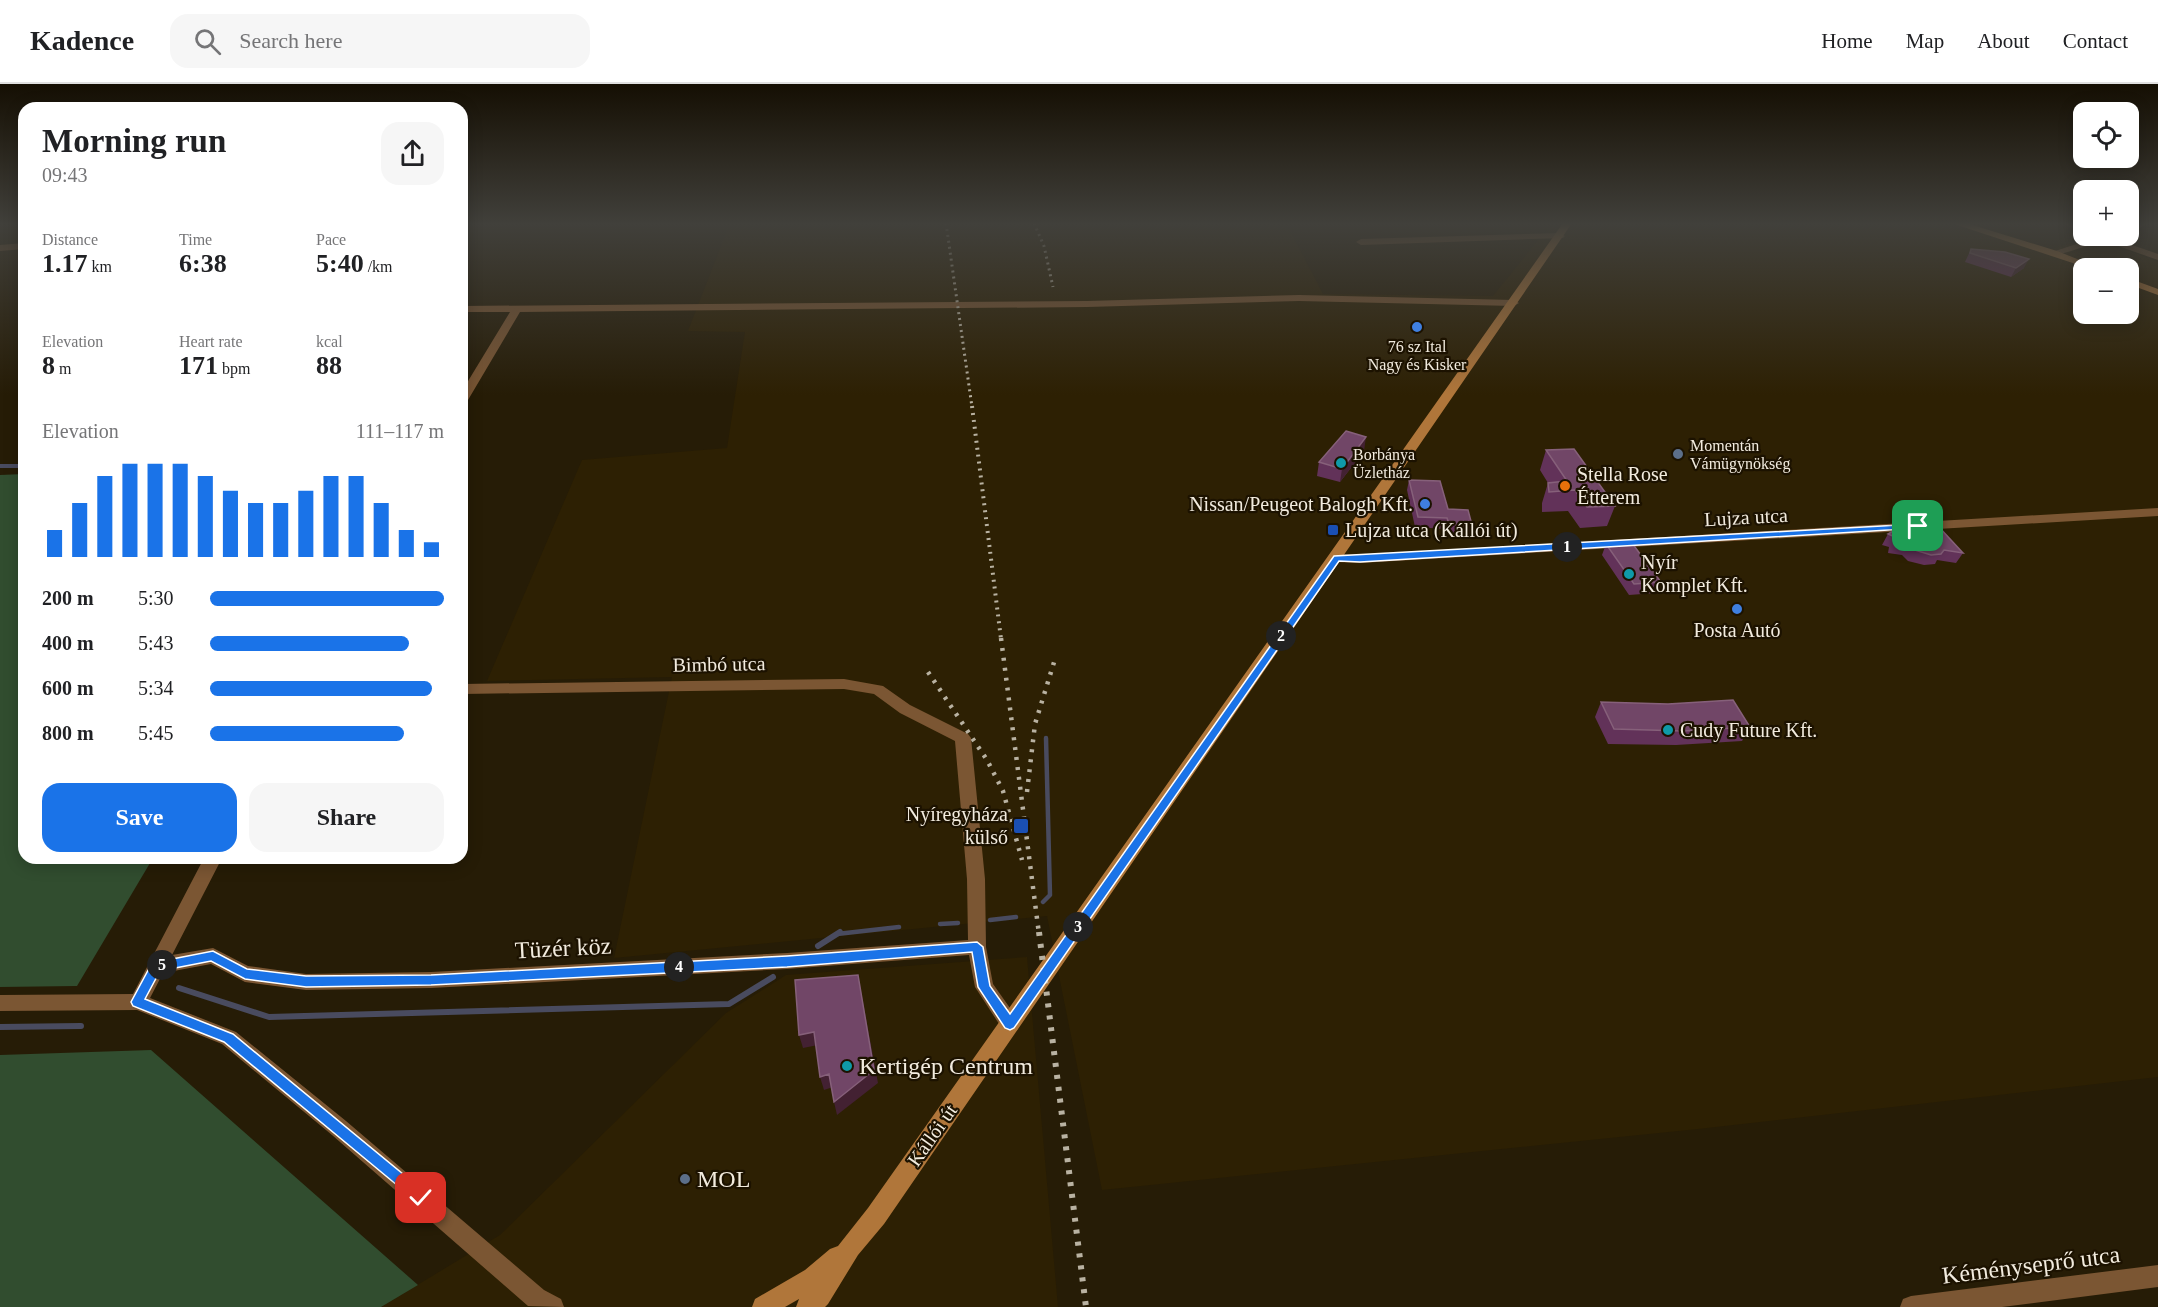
<!DOCTYPE html>
<meta charset="utf-8">
<style>
:root{--surface:#fff;--page:#f6f6f6;--text:#202124;--muted:#757577;--line:#e0e0e0;--accent:#1a73e8}
body{margin:0;font-family:"Times New Roman",serif;background:var(--page);color:var(--text);height:100vh;display:flex;flex-direction:column;font-size:22px;white-space:nowrap}
*{box-sizing:border-box;margin:0}
p{font-size:20px;color:var(--muted)}
.icon{flex:none;width:33px;height:33px;fill:none;stroke:currentColor;stroke-width:2;stroke-linecap:round;stroke-linejoin:round}
.map{position:relative;flex:1;overflow:hidden}
.details{position:absolute;left:18px;top:18px;width:450px;height:762px;display:flex;flex-direction:column;background:var(--surface);border-radius:18px;box-shadow:0 3px 15px #0003}
.details>*{flex:none}
.tools{position:absolute;left:2073px;top:18px;display:grid;gap:12px}
.tools a{display:grid;place-items:center;width:66px;height:66px;border-radius:12px;background:var(--surface);box-shadow:0 3px 15px #0003;font-size:30px}
.pin{position:absolute;display:grid;place-items:center;width:51px;height:51px;color:#fff;margin:-26px;border-radius:12px;box-shadow:0 3px 9px #0006}
.km{position:absolute;width:30px;height:30px;margin:-15px;border-radius:50%;background:#222;color:#fff;font-size:16px;line-height:30px;text-align:center}
.round{display:grid;place-items:center;flex:none;width:63px;height:63px;border-radius:18px;background:var(--page)}
.head{display:flex;align-items:center;justify-content:space-between;height:102px;padding:0 24px}
h1{font-size:33px;font-weight:800;line-height:45px}
.stats{display:grid;grid-template-columns:repeat(3,1fr);gap:9px;height:102px;padding:6px 24px}
.stats div{display:grid;align-content:center}
.stats b{font-size:26px;font-weight:800}
.stats small{font-size:16px;font-weight:400}
.stats p{font-size:16px}
.chart{height:168px;padding:12px 24px}
.chart p{display:flex;justify-content:space-between}
.chart svg{width:100%;height:108px;margin-top:6px;stroke:var(--accent);stroke-width:6}
.button{display:flex;gap:12px;margin-top:auto;padding:12px 24px}
.button a{flex:1;height:69px;border-radius:18px;background:var(--accent);color:#fff;font-size:24px;font-weight:800;line-height:69px;text-align:center}
.button a+a{background:var(--page);color:var(--text)}
ul{padding:0 24px;list-style:none;font-size:20px}
li{display:grid;grid-template-columns:96px 72px 1fr;align-items:center;height:45px}
li i{height:15px;border-radius:8px;background:var(--accent)}
header{display:flex;align-items:center;gap:36px;box-sizing:border-box;height:84px;padding:0 30px;background:var(--surface);border-bottom:2px solid var(--line)}
header strong{font-size:28px}
nav{display:flex;gap:33px;margin-inline-start:auto;font-size:21px}
.search{width:420px;height:54px;background:var(--page);display:flex;align-items:center;gap:15px;box-sizing:border-box;padding:0 21px;border-radius:18px;color:var(--muted);font-size:22px}
.map>svg:first-child{display:block}
.built{fill:#2d2003;fill-rule:evenodd}
.green{fill:#314d2f}
.lines{fill:none;stroke-linecap:round;stroke-linejoin:round}
.stream-far2{stroke:#494b5f;stroke-width:4}
.stream-far1{stroke:#494b5f;stroke-width:4.5}
.stream{stroke:#494b5f;stroke-width:6}
.street{fill:#7b5633;fill-rule:evenodd}
.secondary{fill:#b0763a;fill-rule:evenodd}
.rail-far3{stroke:#b9b2a2;stroke-width:3;stroke-dasharray:2 4;stroke-linecap:butt}
.rail-far2{stroke:#b9b2a2;stroke-width:4;stroke-dasharray:2 5;stroke-linecap:butt}
.rail-far1{stroke:#b9b2a2;stroke-width:4.5;stroke-dasharray:3 7;stroke-linecap:butt}
.rail{stroke:#b9b2a2;stroke-width:6;stroke-dasharray:4 8;stroke-linecap:butt}
.wall{fill:#623259}
.shaded-wall{fill:#432132}
.building{fill:#714667;stroke:#86607a;stroke-width:1.5}
.route{fill:#1a73e8;stroke:#fff;stroke-width:1.5}
.shop-dot{fill:#3f7fe0;stroke:#1c1200;stroke-width:2}
.service-dot{fill:#5c6f8a;stroke:#1c1200;stroke-width:2}
.culture-dot{fill:#0f9aa8;stroke:#1c1200;stroke-width:2}
.food-dot{fill:#e8710a;stroke:#1c1200;stroke-width:2}
.transit-dot{fill:#1a4fb4;stroke:#1c1200;stroke-width:2}
.labels{text-anchor:middle;stroke-width:4.5;stroke-linejoin:round;paint-order:stroke}
.far-poi-label{font-size:16px;fill:#f2ebde;stroke:#1c1200;text-anchor:start}
.poi-label{font-size:20px;fill:#f2ebde;stroke:#1c1200;text-anchor:start}
.street-label{font-size:20px;fill:#f2ebde;stroke:#1c1200}
.near-street-label{font-size:24px;fill:#f2ebde;stroke:#1c1200}
.near-poi-label{font-size:24px;fill:#f2ebde;stroke:#1c1200;text-anchor:start}
</style>
<header>
<strong>Kadence</strong>
<div class="search"><svg class="icon" aria-label="search" viewBox="0 0 24 24"><circle cx="10" cy="10" r="6"/><path d="M15 15l6 6"/></svg>Search here</div>
<nav><a>Home</a><a>Map</a><a>About</a><a>Contact</a></nav>
</header>
<div class="map">
<svg width="2158" height="1223" viewBox="0 0 2158 1223">
<rect width="100%" height="100%" fill="#261c06"/>
<path class="built" d="M730 139H1286L1323 210 1493 212 1552 139H1972L2051 165 2095 153 2158 178V993L1698 1045 1102 1106 1047 832 614 874 672 593 487 597 582 376 727 364 745 248 688 247ZM2084 184H2128V230H2084Z
M1027 873 1058 1223H381L500 1151 726 929 786 891Z"/>
<path class="green" d="M24 390V774H153L77 902 0 903V391Z
M151 966 418 1201 381 1223H0V971Z"/>
<g class="lines">
<path class="stream-far2" d="M0 382H24"/>
<path class="stream-far1" d="M1043 818 1050 811 1046 654
M990 836 1016 833
M940 840 958 839
M837 850 899 843"/>
<path class="stream" d="M818 862 840 848
M179 904 269 933 729 920 773 893
M0 943 81 942"/>
<path class="street" d="M2061 139H2074L2084 143V149Z
M2137 139H2150L2128 149V143Z
M1560 149 1565 152 1563 154 1361 161 1356 158 1361 155Z
M2093 152H2111L2112 154 2158 170V176L2104 157 2054 172 2049 169 2095 154Z
M24 159V165L0 167V161Z
M1299 211 1514 216 1519 219 1514 222 1299 217 1087 223 520 228 468 316 462 319V307L510 228H462V222L1087 217Z
M2158 424V432L1360 479 1337 478 1330 474 1337 470 1360 471Z
M844 595 883 602 910 621 968 650 971 654 985 795 986 863 993 900 1017 934 1020 940 1017 946 1010 949 1003 946 975 903 969 871 787 885 431 904 306 906 245 898 211 880 163 889 150 914 236 948 346 1037 544 1206 561 1215 564 1223 528 1222 332 1051 222 960 137 926 0 927V911L133 910 204 774H222L172 871 213 864 248 882 306 890 431 888 787 869 968 856 967 795 955 657 900 629 874 610 844 605 462 610V600Z
M2158 1181V1203L2002 1223H1900L1903 1215 1911 1212Z"/>
<path class="secondary" d="M1563 139H1572L884 1140 858 1171 828 1220 825 1223H796L799 1215 785 1223H752L755 1215 805 1186 830 1165 838 1162 868 1124Z
M1951 139H1966L2057 167 2100 184H2088Z
M2128 194 2158 205V211L2128 200Z"/>
<path class="rail-far3" d="M946 139 972 323
M1034 139 1044 162 1053 203"/>
<path class="rail-far2" d="M972 322 1001 555"/>
<path class="rail-far1" d="M1001 554 1039 850
M928 588 987 676 1003 707 1022 776
M1027 708 1035 640 1055 575"/>
<path class="rail" d="M1039 848 1086 1223"/>
</g>
<path class="wall" d="M1971 165 2024 184 2011 193 1965 178Z
M1546 366 1615 422 1607 442 1580 444 1568 427 1542 428V419L1548 399 1540 386Z
M1364 367 1340 398 1317 392 1319 378Z
M1409 396 1448 425 1472 441 1469 451 1446 450 1445 445 1415 443 1407 406Z
M1888 450 1963 469 1956 479 1937 476 1935 480 1924 481 1908 477 1902 471 1888 469 1889 463 1882 461Z
M1606 460 1661 498 1656 509 1629 511 1602 471Z
M1601 618 1750 643 1742 657 1676 661 1608 660 1595 633Z"/>
<path class="shaded-wall" d="M2029 175 2024 184 2011 193 2016 184Z
M1366 353 1364 367 1340 398 1342 385Z
M858 891 878 999 837 1031 834 1018Z
M814 948 818 961 803 964 799 951Z
M829 990 833 1003 824 1006 820 993Z"/>
<path class="building" d="M1971 165 2005 168 2029 175 2016 184 1970 169Z
M1346 347 1366 353 1342 385 1319 378Z
M1574 365 1615 422 1587 423 1575 406 1549 408 1548 399 1567 397 1546 366Z
M1409 396 1440 397 1448 425 1468 426 1472 441 1449 440 1447 434 1418 433Z
M1904 441 1938 442 1963 469 1944 466 1941 470 1931 471 1915 466 1908 461 1894 458 1895 453 1888 450Z
M1632 459 1661 498 1634 500 1606 460Z
M1733 616 1750 643 1683 647 1614 645 1601 618 1668 620Z
M858 891 874 986 834 1018 829 990 820 993 814 948 799 951 795 896Z"/>
<linearGradient id="sky" x2="0" y2="1"><stop stop-color="#150f03"/><stop offset="0.45" stop-color="#41403b"/><stop offset="1" stop-color="#41403b" stop-opacity="0"/></linearGradient>
<rect width="2158" height="311" fill="url(#sky)"/>
<path class="route" d="M1918 440 1923 442 1921 444 1360 478 1339 477 1014 944 1010 946 1005 944 978 903 972 868 787 883 431 901 306 903 245 895 211 877 160 887 145 915 233 950 426 1109 428 1114 426 1119 421 1121 224 958 133 922 131 918 152 879 213 867 247 885 306 892 431 891 787 872 977 858 983 863 990 902 1010 930 1334 472Z"/>
<g class="shop-dot">
<circle cx="1417" cy="243" r="6"/>
<circle cx="1425" cy="420" r="6"/>
<circle cx="1737" cy="525" r="6"/>
</g>
<g class="service-dot">
<circle cx="1678" cy="370" r="6"/>
<circle cx="685" cy="1095" r="6"/>
</g>
<g class="culture-dot">
<circle cx="1341" cy="379" r="6"/>
<circle cx="1629" cy="490" r="6"/>
<circle cx="1668" cy="646" r="6"/>
<circle cx="847" cy="982" r="6"/>
</g>
<circle class="food-dot" cx="1565" cy="402" r="6"/>
<g class="transit-dot">
<rect x="1327" y="440" width="12" height="12" rx="3"/>
<rect x="1013" y="734" width="16" height="16" rx="3"/>
</g>
<g class="labels">
<g class="far-poi-label">
<text x="1417" y="268" text-anchor="middle">76 sz Ital<tspan x="1417" dy="18">Nagy és Kisker</tspan></text>
<text x="1690" y="367">Momentán<tspan x="1690" dy="18">Vámügynökség</tspan></text>
<text x="1353" y="376">Borbánya<tspan x="1353" dy="18">Üzletház</tspan></text>
</g>
<g class="poi-label">
<text x="1577" y="397">Stella Rose<tspan x="1577" dy="23">Étterem</tspan></text>
<text x="1413" y="427" text-anchor="end">Nissan/Peugeot Balogh Kft.</text>
<text x="1345" y="453">Lujza utca (Kállói út)</text>
<text x="1641" y="485">Nyír<tspan x="1641" dy="23">Komplet Kft.</tspan></text>
<text x="1737" y="553" text-anchor="middle">Posta Autó</text>
<text x="1680" y="653">Cudy Future Kft.</text>
<text x="1008" y="737" text-anchor="end">Nyíregyháza<tspan x="1008" dy="23">külső</tspan></text>
</g>
<g class="street-label">
<text transform="translate(1746 433) rotate(-3)" y="7">Lujza utca</text>
<text transform="translate(719 580) rotate(-1)" y="7">Bimbó utca</text>
<text transform="translate(932 1051) rotate(-55)" y="7">Kállói út</text>
</g>
<g class="near-street-label">
<text transform="translate(563 864) rotate(-3)" y="8">Tüzér köz</text>
<text transform="translate(2031 1181) rotate(-7)" y="8">Kéményseprő utca</text>
</g>
<g class="near-poi-label">
<text x="859" y="990">Kertigép Centrum</text>
<text x="697" y="1103">MOL</text>
</g>
</g>
</svg>
<div class="tools">
<a><svg class="icon" aria-label="locate" viewBox="0 0 24 24"><circle cx="12" cy="12" r="6"/><path d="M12 2v4M12 18v4M2 12h4M18 12h4"/></svg></a>
<a>+</a>
<a>−</a>
</div>
<div class="pin" style="left:1918px;top:442px;background:#1e9e55"><svg class="icon" aria-label="arrive" viewBox="0 0 24 24"><path d="M6 21V4h12l-3 4 3 4H6"/></svg></div>
<div class="pin" style="left:421px;top:1114px;background:#d93025"><svg class="icon" aria-label="check" viewBox="0 0 24 24"><path d="M5 12l5 5 9-10"/></svg></div>
<b class="km" style="left:1567px;top:463px">1</b>
<b class="km" style="left:1281px;top:552px">2</b>
<b class="km" style="left:1078px;top:843px">3</b>
<b class="km" style="left:679px;top:883px">4</b>
<b class="km" style="left:162px;top:881px">5</b>
<section class="details">
<div class="head"><div><h1>Morning run</h1><p>09:43</p></div><a class="round"><svg class="icon" aria-label="share" viewBox="0 0 24 24"><path d="M12 15V3M7 8l5-5 5 5M5 13v7h14v-7"/></svg></a></div>
<div class="stats">
<div><p>Distance</p><b>1.17<small> km</small></b></div>
<div><p>Time</p><b>6:38</b></div>
<div><p>Pace</p><b>5:40<small> /km</small></b></div>
</div>
<div class="stats">
<div><p>Elevation</p><b>8<small> m</small></b></div>
<div><p>Heart rate</p><b>171<small> bpm</small></b></div>
<div><p>kcal</p><b>88</b></div>
</div>
<div class="chart"><p><span>Elevation</span>111–117 m</p>
<svg viewBox="0 0 160 44" preserveAspectRatio="none"><path d="M5 44V33M15 44V22M25 44V11M35 44V6M45 44V6M55 44V6M65 44V11M75 44V17M85 44V22M95 44V22M105 44V17M115 44V11M125 44V11M135 44V22M145 44V33M155 44V38"/></svg>
</div>
<ul>
<li><b>200 m</b>5:30<i style="width:100%"></i></li>
<li><b>400 m</b>5:43<i style="width:85%"></i></li>
<li><b>600 m</b>5:34<i style="width:95%"></i></li>
<li><b>800 m</b>5:45<i style="width:83%"></i></li>
</ul>
<div class="button"><a>Save</a><a>Share</a></div>
</section>
</div>
